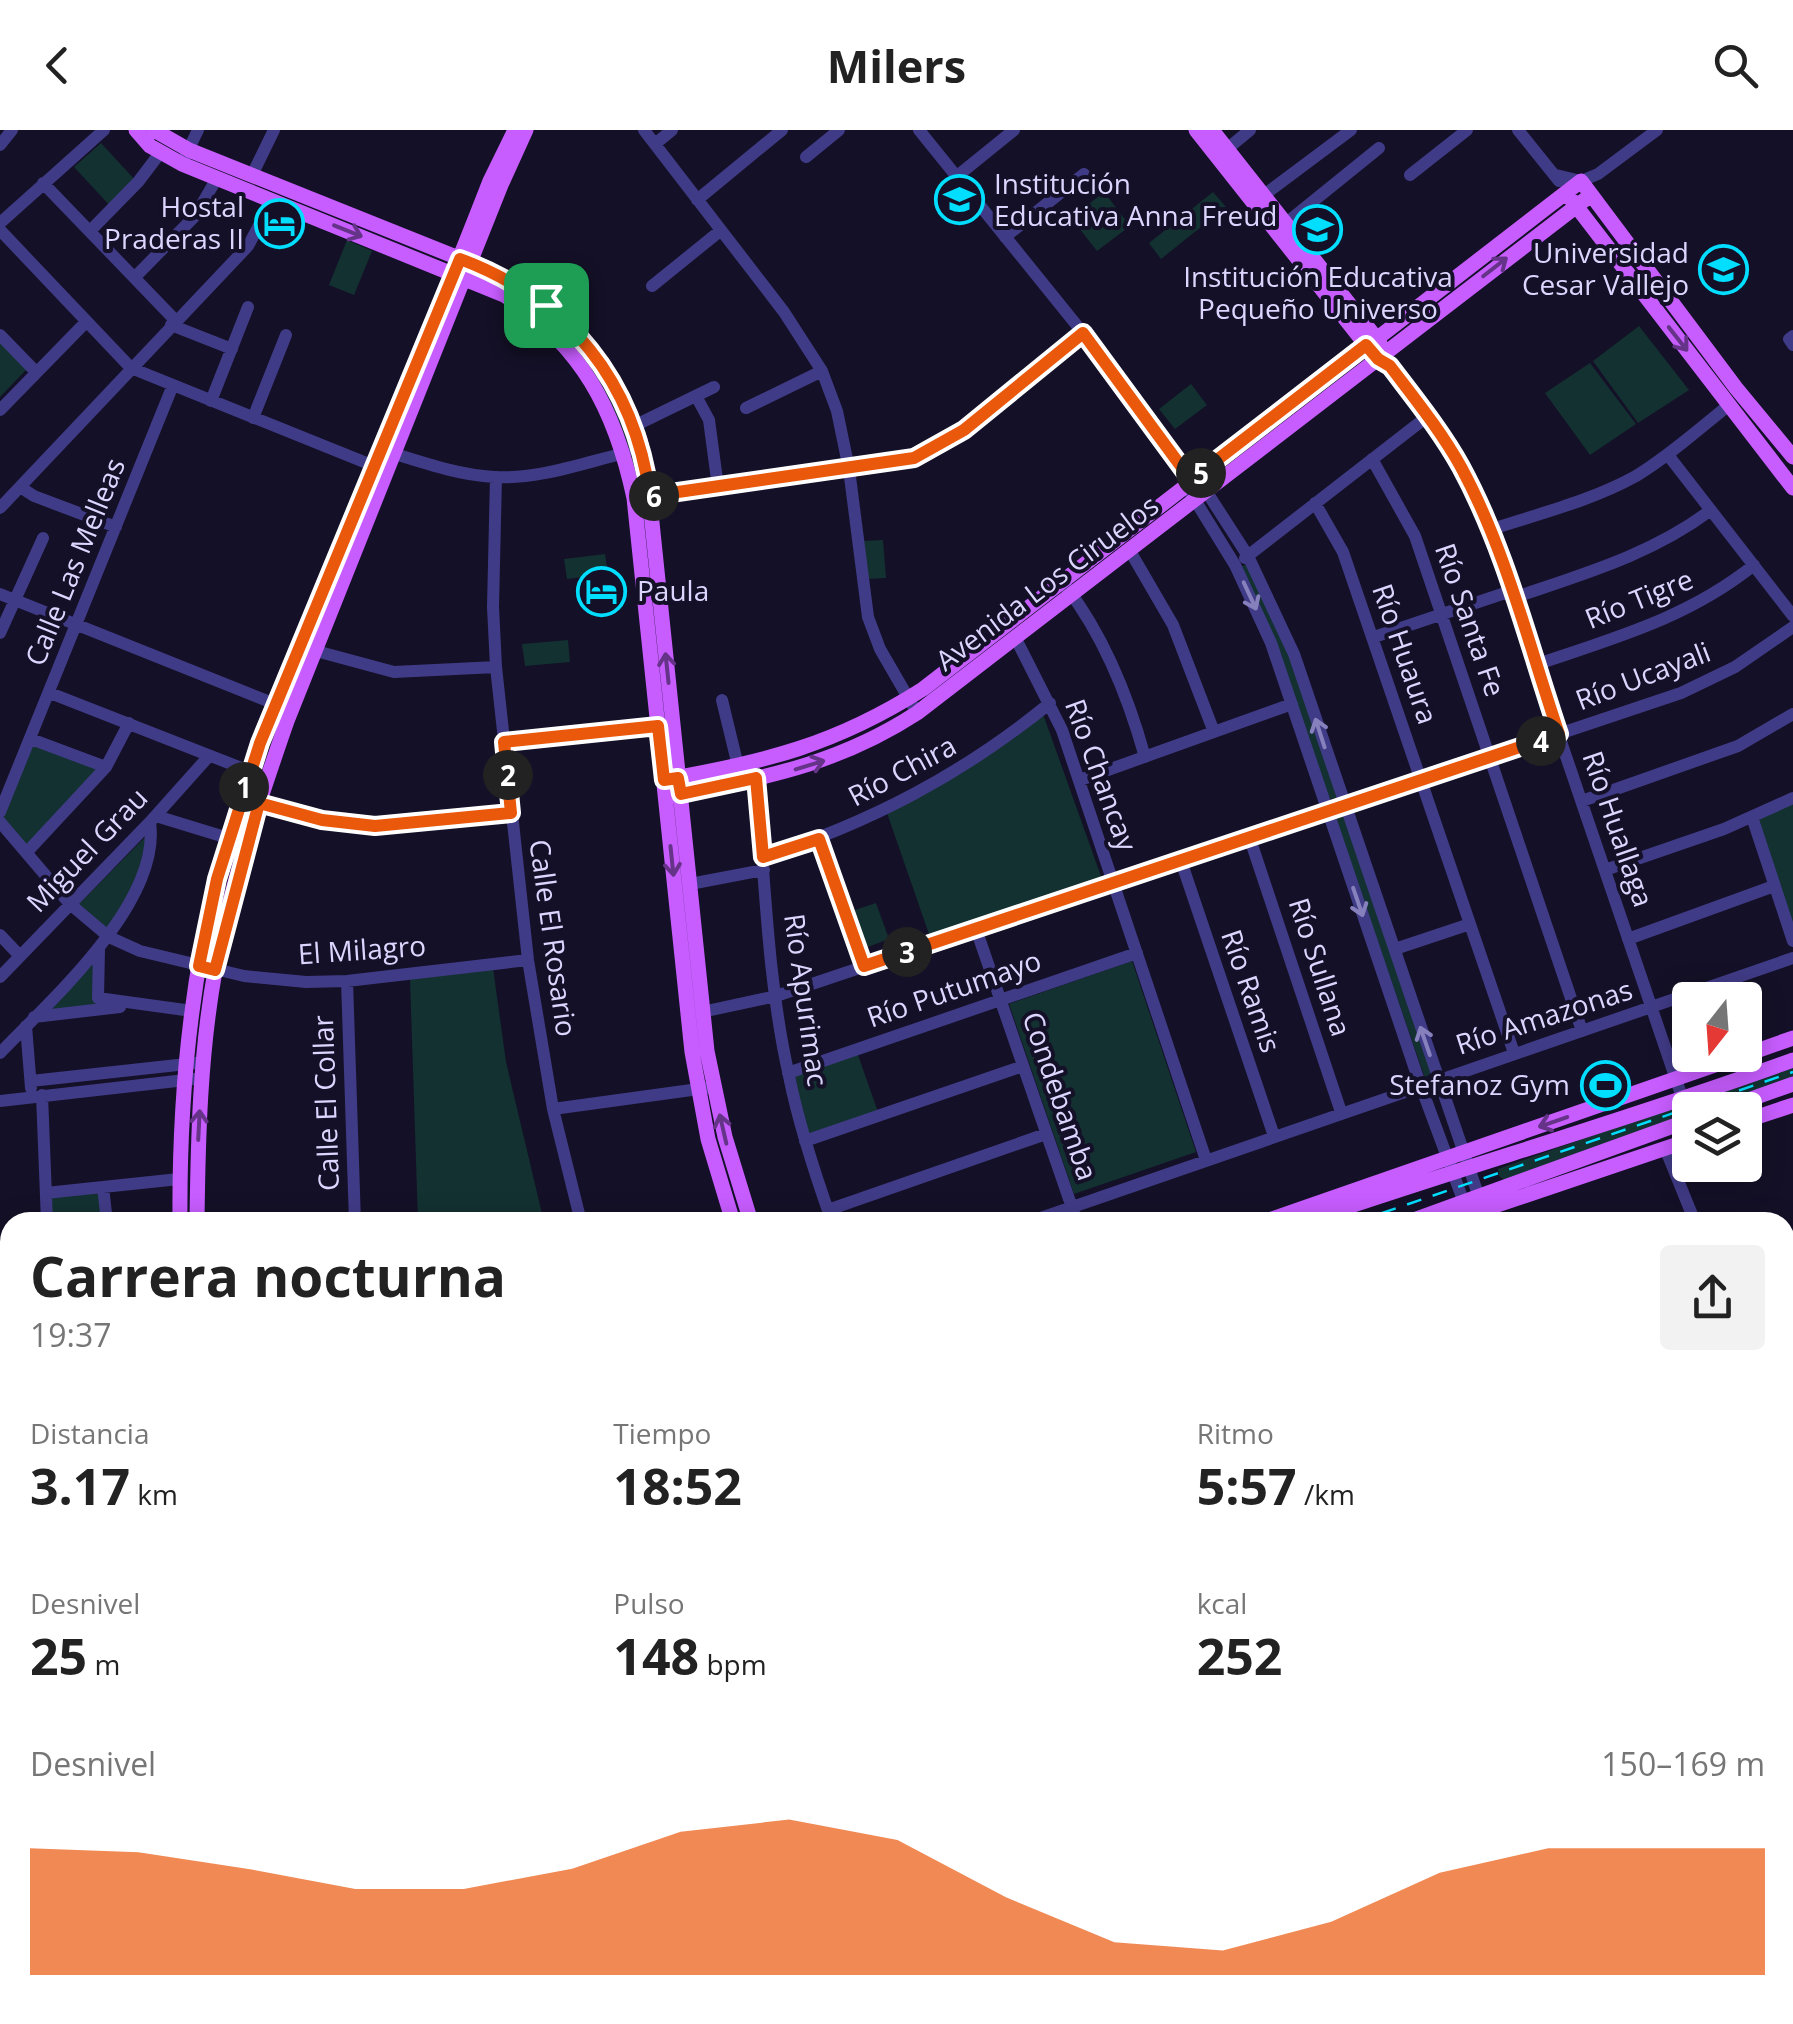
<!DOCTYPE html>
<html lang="es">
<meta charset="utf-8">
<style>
:root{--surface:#fff;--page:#f2f2f2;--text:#222;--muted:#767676;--accent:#ea580c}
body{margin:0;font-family:"Open Sans",sans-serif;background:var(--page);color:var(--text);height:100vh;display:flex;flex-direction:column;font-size:38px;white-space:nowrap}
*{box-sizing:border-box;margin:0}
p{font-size:32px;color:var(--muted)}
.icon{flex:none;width:55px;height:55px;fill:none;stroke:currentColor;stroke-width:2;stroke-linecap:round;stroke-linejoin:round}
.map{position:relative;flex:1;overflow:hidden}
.side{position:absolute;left:0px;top:1082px;width:1795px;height:812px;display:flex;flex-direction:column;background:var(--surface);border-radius:30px 30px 0 0;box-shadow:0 5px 25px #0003}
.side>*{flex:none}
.needle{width:65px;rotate:197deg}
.controls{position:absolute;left:1672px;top:852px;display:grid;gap:20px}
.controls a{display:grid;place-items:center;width:90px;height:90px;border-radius:10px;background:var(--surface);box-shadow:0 5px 25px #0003;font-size:50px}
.pin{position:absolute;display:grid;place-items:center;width:85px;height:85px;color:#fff;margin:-42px;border-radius:20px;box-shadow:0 5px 15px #0006}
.km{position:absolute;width:50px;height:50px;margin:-25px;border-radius:50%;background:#222;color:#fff;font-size:28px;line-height:50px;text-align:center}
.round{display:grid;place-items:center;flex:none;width:105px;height:105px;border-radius:10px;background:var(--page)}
.headline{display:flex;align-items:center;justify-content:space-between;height:170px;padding:0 30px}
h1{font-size:55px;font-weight:700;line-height:75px}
.stats{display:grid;grid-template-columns:repeat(3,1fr);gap:15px;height:170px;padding:10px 30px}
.stats div{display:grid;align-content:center}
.stats b{font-size:50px;font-weight:700}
.stats small{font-size:28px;font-weight:400}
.stats p{font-size:28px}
.chart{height:280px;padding:20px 30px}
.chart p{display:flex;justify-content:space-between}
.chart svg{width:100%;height:180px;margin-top:10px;fill:var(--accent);opacity:.7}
header{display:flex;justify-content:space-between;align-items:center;height:130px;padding:0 30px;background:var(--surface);font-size:45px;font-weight:700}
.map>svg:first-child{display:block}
.green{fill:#133131}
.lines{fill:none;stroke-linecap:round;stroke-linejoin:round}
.minor{stroke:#403b86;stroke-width:12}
.major{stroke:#c75dff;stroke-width:15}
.rail{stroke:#02deff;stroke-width:2.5;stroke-dasharray:15 12;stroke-linecap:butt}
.oneway{stroke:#653388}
.oneway2{stroke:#8681bc}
.route-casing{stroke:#fff;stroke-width:20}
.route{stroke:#ea580c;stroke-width:12}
.labels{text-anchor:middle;stroke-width:8;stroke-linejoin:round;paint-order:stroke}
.poi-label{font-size:28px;fill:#dcd6ff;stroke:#141027;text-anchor:end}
.street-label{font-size:28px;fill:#dcd6ff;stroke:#141027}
</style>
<header><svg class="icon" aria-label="back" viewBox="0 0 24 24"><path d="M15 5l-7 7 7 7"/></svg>Milers<svg class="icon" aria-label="search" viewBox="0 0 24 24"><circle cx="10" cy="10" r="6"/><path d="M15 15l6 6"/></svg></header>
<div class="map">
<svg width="1793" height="1894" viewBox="0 0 1793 1894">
<rect width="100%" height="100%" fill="#141027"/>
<path class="green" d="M101 13 136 51 112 78 74 37Z
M1104 62 1130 96 1097 121 1071 88Z
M1213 62 1226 77 1161 129 1149 113Z
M347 110 372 121 354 165 329 155Z
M483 140 560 191 609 254 635 313 644 357 636 358 599 254 480 148Z
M1639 196 1689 260 1638 293 1593 231Z
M0 211 27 239 0 267Z
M1590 233 1636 294 1590 325 1545 263Z
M1191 254 1207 275 1175 299 1159 279Z
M883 410 886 448 866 449 863 411Z
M605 424 608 444 567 449 564 429Z
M1247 434 1281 499 1337 668 1330 669 1242 436Z
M568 510 570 532 525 536 522 514Z
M1043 584 1102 749 930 807 887 683Z
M34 612 100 638 26 717 0 689Z
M1793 668V811L1752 687Z
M1342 683 1432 942 1425 948 1334 686Z
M148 704 134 758 112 803 78 775Z
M876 773 889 809 865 818 852 781Z
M98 829 94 864 112 875 40 885Z
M1132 831 1196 1022 1074 1064 1009 874Z
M493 838 506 932 544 1092H418L410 849Z
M858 925 878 982 808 1005 794 946Z
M1793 933V950L1713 977 1708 964Z
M1696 969 1700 980H1690V985L1504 1050 1499 1046 1498 1039Z
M100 1062 103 1092H51L50 1067Z
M1793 1846V1894H1724V1889L1730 1885H1785V1850Z"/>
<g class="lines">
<path class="minor" d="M644 0 784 182 822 241 837 281 849 339 868 487 880 519 917 583
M919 0 1083 203 1191 350
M1518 0 1559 51
M655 14 672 0
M0 15 12 0
M1227 19 1250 0
M185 27 198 0
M806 27 839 0
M252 45 274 0
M1410 45 1467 0
M1556 45 1581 51 1598 44 1657 0
M956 47 1014 0
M43 53 175 190
M697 70 782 0
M1256 71 1351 0
M0 93 104 0
M1285 94 1379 18
M0 100 131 238 374 336
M90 101 138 52 160 23
M1005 107 1084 44
M135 147 195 86 217 48
M652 156 720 101
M171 195 232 219
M0 205 36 242
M1793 206 1789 209 1793 215
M1390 236 1443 308 1489 400 1683 970
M696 266 709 290 718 357
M211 271 248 177
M746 278 822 241
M0 280 85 193
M253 288 286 205
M634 296 714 257
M395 324C427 334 460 345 494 347 537 350 583 333 625 323
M1668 325 1793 486
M1372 329 1415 406 1582 901
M496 347 493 477 496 537 528 830 553 979 581 1092
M1201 353 1248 426 1294 524 1481 1073
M20 357 34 366 116 397
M1190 362 1235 435 1271 513 1420 954 1466 1078
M640 367 914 328 964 300 1083 203
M1315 373 1343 422 1514 923
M0 378 248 116 272 71
M1489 400C1538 384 1591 371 1636 346 1669 326 1699 299 1729 275
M1130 421 1173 495 1214 602
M1245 428 1428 286
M1067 458C1105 508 1128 566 1145 627
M0 464 275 574
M1513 468C1583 444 1651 425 1711 380
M0 503 43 408
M1374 507 1511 461
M1016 509 1062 600 1206 1030
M316 521 394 542 496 537
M1535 535C1614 508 1688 488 1754 435
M50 563 249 641
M722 570 738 636
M31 609 106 637
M505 612 658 596
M756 648C765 747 767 849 789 946 799 996 815 1044 832 1092
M1080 650 1292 574
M1582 671 1738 616 1793 584
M259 673 322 690 375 695 511 683
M0 682 173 255
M156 686 228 708
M1752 687 1793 811
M0 692 70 774 109 807 140 821 244 846 306 852 347 851 528 830
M819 709 863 836
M1250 709 1341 982
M27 722 106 637 129 593
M763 727C870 693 963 644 1050 573
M1181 731 1274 1006
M1605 740 1724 699 1793 668
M690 754 764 740
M976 799 1077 1092
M0 805 20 826
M1628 809 1774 756
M1398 818 1470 794
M99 819 98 868 192 881
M0 847 150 692 209 626
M347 851 355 1092
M702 882 776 866 1681 563 1735 537 1793 497
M34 887 120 877
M26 896 31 958
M0 923C51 870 162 772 150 692
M788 943 1137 823
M31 951 196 933
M42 965 47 1092
M0 971 194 949
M553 979 706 958
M805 1011 1023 936
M1665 1018 1695 1092
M103 1057 107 1092
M46 1063 179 1049
M828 1080 1046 1004
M1029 1092 1793 828
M0 1142H10
M0 1176V1246
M1785 1247 1793 1244
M0 1253 10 1267
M1785 1303 1793 1322
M1785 1337 1793 1355
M0 1379 10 1372
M0 1441 10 1434
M1785 1465 1793 1462
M0 1505 10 1497
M1785 1540 1793 1559
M0 1568 10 1561
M0 1623 10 1638
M0 1693 10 1686
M1785 1720 1793 1739
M0 1734 10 1747
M1785 1757 1793 1762
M0 1761 10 1754
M1785 1844 1793 1841
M98 1885 106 1894
M354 1885 360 1894
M571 1885 576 1894
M1125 1885 1140 1894
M1422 1885 1436 1894
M1552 1885 1565 1894
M1614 1885 1622 1894
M190 1894 202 1885
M308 1894 320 1885
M644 1894 655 1885
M905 1894 916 1885
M1183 1894 1189 1885
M1711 1894 1723 1885"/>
<path class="major" d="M136 0 150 16 182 34 504 165C582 216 615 279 634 368L692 922 708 1009 733 1092
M154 0 189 20 486 139 528 162 565 191 610 246 640 310 646 335 707 921 725 1007 751 1092
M1196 0 1366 215 1378 229 1390 236
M1212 0 1380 213
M1570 68 1793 358
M663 650C765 632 835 615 923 559L1581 51 1736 258 1793 327
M673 666C765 647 837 635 917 583L1591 65
M1745 925 1793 908
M1720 980 1793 954
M1745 991 1793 975
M180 1092C179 977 189 860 217 748 245 640 290 538 333 436 386 308 440 180 490 51L515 0
M197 1092C198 1008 200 924 215 841 230 755 259 672 287 591L501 55 526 0
M1263 1092 1744 925
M1303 1092C1466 1036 1631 989 1793 930
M1408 1092 1690 990
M1447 1092 1690 1010
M1785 1141 1793 1138
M1785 1162 1793 1158
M0 1283 10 1276
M0 1313 10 1305
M0 1860 10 1852
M0 1877 10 1869
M439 1885 444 1894
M480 1885 486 1894
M1262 1885 1276 1894
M1301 1885 1315 1894
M18 1894 30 1885
M72 1894 82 1885
M762 1894 773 1885
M790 1894 801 1885"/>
<path class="rail" d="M1356 1092 1793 942
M10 1894 22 1885"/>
</g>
<defs><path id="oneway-shaft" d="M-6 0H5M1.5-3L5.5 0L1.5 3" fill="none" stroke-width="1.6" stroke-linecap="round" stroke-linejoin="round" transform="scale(2.5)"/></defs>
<g class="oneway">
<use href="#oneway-shaft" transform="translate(348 101) rotate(22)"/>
<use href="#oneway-shaft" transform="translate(1495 137) rotate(-38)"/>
<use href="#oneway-shaft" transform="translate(1678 209) rotate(52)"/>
<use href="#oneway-shaft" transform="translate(667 538) rotate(-96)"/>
<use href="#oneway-shaft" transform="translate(810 635) rotate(-17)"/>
<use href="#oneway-shaft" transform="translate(672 731) rotate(84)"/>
<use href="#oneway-shaft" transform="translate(1553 992) rotate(161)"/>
<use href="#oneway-shaft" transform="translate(199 995) rotate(-87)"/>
<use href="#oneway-shaft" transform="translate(723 999) rotate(-103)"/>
</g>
<g class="oneway2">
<use href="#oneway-shaft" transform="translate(1250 466) rotate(65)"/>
<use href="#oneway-shaft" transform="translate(1320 603) rotate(-108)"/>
<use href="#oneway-shaft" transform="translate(1358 772) rotate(71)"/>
<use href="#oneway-shaft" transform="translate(1425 911) rotate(-109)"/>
</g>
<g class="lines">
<defs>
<path id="route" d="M460 129C569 170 634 251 650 366L914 328 964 300 1083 203 1191 350 1366 215 1378 229 1390 236C1415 269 1441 301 1461 337 1506 420 1529 516 1559 604L864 836 819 709 763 727 756 648 681 664 678 648 664 650 658 596 504 612 511 683 375 696 322 690 259 673 215 840 199 836 217 749 260 613Z"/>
</defs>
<use href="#route" class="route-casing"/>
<use href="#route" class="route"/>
</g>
<defs>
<symbol id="school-ring" viewBox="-11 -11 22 22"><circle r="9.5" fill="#141027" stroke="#02deff" stroke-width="1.5"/><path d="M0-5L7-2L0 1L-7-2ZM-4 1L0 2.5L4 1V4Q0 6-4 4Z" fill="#02deff"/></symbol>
<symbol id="hotel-ring" viewBox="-11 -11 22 22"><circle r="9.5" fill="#141027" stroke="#02deff" stroke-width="1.5"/><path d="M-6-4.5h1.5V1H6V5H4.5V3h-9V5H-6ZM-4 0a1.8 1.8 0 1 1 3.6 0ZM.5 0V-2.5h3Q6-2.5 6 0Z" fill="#02deff"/></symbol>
<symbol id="university-ring" viewBox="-11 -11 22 22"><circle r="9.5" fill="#141027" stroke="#02deff" stroke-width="1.5"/><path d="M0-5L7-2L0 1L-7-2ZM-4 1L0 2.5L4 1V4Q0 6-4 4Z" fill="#02deff"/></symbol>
<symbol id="stadium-ring" viewBox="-11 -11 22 22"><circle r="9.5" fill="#141027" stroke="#02deff" stroke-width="1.5"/><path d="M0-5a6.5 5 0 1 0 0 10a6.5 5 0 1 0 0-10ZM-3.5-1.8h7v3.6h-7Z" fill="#02deff"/></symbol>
</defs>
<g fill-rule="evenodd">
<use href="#school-ring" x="932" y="42" width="55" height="55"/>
<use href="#hotel-ring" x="252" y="66" width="55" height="55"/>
<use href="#school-ring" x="1290" y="72" width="55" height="55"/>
<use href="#university-ring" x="1696" y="112" width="55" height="55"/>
<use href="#hotel-ring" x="574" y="434" width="55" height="55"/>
<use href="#stadium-ring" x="1578" y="928" width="55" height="55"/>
</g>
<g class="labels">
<g class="poi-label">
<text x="994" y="64" text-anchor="start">Institución<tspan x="994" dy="32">Educativa Anna Freud</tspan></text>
<text x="244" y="87">Hostal<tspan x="244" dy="32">Praderas II</tspan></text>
<text x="1689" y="133">Universidad<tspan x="1689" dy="32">Cesar Vallejo</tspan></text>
<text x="1318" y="157" text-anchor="middle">Institución Educativa<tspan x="1318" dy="32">Pequeño Universo</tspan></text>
<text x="637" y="471" text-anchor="start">Paula</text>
<text x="1570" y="965">Stefanoz Gym</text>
</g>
<g class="street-label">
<text transform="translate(75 432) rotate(-68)" y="10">Calle Las Melleas</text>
<text transform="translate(1047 453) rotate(-37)" y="10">Avenida Los Ciruelos</text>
<text transform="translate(1639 469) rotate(-22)" y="10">Río Tigre</text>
<text transform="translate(1470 490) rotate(71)" y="10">Río Santa Fe</text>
<text transform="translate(1405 524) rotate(71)" y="10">Río Huaura</text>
<text transform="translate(1643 546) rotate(-21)" y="10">Río Ucayali</text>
<text transform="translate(902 641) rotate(-28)" y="10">Río Chira</text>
<text transform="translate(1101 645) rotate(70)" y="10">Río Chancay</text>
<text transform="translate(1618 699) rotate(71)" y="10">Río Huallaga</text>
<text transform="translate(87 720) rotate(-46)" y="10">Miguel Grau</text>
<text transform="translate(553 808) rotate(82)" y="10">Calle El Rosario</text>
<text transform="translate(362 820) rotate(-4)" y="10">El Milagro</text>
<text transform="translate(1320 837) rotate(72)" y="10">Río Sullana</text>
<text transform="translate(954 859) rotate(-19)" y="10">Río Putumayo</text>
<text transform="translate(1251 861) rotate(71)" y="10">Río Ramis</text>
<text transform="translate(806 870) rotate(82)" y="10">Río Apurimac</text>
<text transform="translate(1544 887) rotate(-18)" y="10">Río Amazonas</text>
<text transform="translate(1060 966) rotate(71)" y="10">Condebamba</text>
<text transform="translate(326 973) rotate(-92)" y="10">Calle El Collar</text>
</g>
</g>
</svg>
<div class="controls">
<a><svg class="needle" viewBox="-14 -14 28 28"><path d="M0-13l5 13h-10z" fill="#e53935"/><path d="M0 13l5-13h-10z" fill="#767676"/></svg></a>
<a><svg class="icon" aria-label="layers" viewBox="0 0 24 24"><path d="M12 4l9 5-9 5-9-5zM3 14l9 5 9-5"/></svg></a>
</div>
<div class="pin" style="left:546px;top:175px;background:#1e9e55"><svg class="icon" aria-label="arrive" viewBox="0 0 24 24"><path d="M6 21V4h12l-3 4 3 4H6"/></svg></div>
<b class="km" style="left:244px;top:657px">1</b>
<b class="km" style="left:508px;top:645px">2</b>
<b class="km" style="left:907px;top:822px">3</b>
<b class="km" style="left:1541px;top:611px">4</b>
<b class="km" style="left:1201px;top:343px">5</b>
<b class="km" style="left:654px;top:366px">6</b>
<section class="side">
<div class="headline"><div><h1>Carrera nocturna</h1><p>19:37</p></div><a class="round"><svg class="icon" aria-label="share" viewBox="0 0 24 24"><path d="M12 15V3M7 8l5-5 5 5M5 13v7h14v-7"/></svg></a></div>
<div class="stats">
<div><p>Distancia</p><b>3.17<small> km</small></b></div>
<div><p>Tiempo</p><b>18:52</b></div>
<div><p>Ritmo</p><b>5:57<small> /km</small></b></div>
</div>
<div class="stats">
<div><p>Desnivel</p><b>25<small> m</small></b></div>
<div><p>Pulso</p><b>148<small> bpm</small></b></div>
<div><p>kcal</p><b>252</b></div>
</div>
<div class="chart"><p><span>Desnivel</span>150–169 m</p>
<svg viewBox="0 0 160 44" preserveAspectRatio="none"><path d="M0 44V13L10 14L20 18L30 23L40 23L50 18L60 9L70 6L80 11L90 25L100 36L110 38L120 31L130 19L140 13L150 13L160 13V44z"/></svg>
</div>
</section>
</div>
